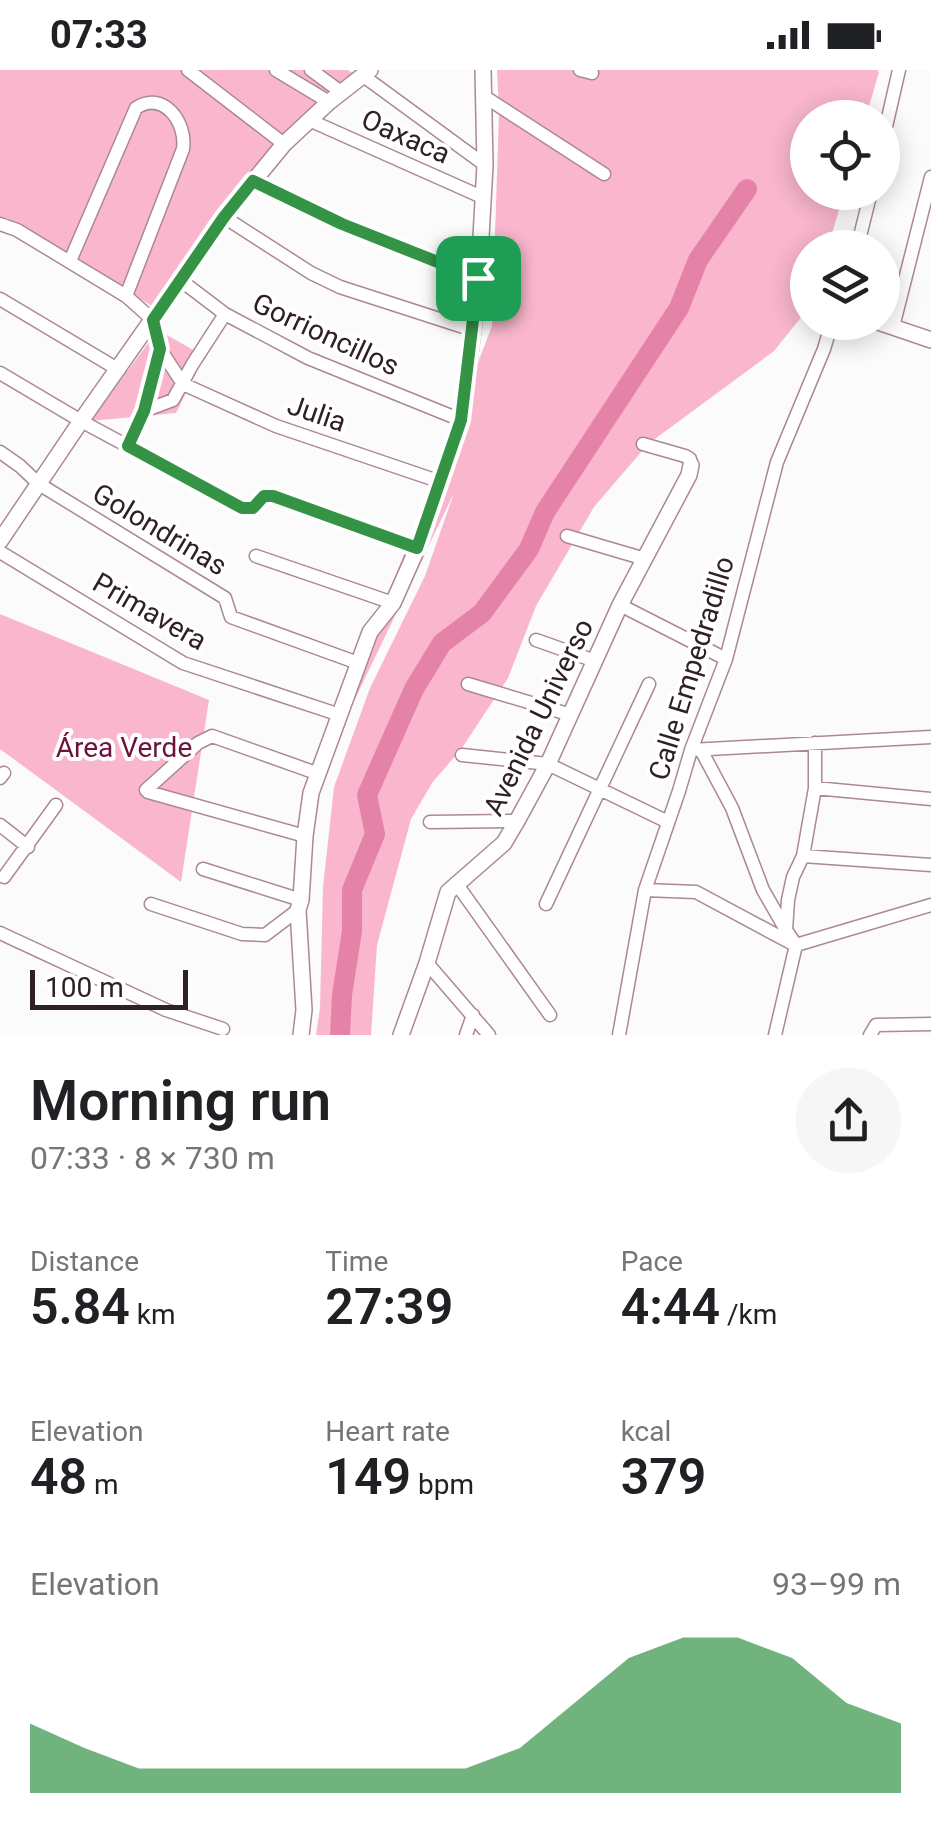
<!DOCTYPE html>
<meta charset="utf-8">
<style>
:root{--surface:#fff;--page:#f6f6f6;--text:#202124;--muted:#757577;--accent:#359346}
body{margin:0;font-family:Roboto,sans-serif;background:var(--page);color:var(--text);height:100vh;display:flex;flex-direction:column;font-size:38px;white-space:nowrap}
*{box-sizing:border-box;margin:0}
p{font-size:32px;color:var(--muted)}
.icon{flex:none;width:55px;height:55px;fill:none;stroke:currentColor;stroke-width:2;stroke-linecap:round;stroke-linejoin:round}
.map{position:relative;height:965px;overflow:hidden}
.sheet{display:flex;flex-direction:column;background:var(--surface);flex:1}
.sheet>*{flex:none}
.fabs{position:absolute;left:790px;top:30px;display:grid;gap:20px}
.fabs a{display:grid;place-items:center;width:110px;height:110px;border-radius:50%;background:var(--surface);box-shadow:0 5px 25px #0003;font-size:50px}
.scale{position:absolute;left:30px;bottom:25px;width:158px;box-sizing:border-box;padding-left:10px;border:5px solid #2e2025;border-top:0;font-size:28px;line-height:35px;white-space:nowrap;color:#2e2025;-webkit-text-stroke:8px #fff;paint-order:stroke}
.pin{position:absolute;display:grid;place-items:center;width:85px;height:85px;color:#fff;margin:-42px;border-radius:20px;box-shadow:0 5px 15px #0006}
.round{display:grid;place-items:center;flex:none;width:105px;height:105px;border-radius:52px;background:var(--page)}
.summary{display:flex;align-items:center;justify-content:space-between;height:170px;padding:0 30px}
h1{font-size:55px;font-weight:600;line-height:75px}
.metrics{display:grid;grid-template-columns:repeat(3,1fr);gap:15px;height:170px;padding:10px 30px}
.metrics div{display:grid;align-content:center}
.metrics b{font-size:50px;font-weight:600}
.metrics small{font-size:28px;font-weight:400}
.metrics p{font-size:28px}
.chart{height:280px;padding:20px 30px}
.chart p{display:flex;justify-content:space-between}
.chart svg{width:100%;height:180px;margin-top:10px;fill:var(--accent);opacity:.7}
.status{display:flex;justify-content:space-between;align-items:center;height:70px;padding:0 50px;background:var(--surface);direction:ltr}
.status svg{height:28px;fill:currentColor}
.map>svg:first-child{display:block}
.green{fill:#f9b6cd}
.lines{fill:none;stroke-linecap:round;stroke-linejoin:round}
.river{stroke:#e582a7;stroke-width:20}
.minor-casing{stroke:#ab8894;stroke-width:15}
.tertiary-casing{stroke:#ab8894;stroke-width:18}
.minor{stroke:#fff;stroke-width:12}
.tertiary{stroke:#fff;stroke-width:15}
.route-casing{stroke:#fff;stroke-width:20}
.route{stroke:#359346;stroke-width:12}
.labels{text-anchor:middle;stroke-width:8;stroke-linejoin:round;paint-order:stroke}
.street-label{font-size:28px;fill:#2e2025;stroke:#fff}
.park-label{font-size:28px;fill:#6c133e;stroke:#fff}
</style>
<div class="status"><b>07:33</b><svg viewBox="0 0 49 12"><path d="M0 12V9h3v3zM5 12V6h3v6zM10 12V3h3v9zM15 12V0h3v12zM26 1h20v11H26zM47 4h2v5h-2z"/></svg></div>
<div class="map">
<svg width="931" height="965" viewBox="0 0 931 965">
<rect width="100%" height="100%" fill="#fbfbfb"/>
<path class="green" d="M0 0H348L354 4 308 42 155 238 7 148 0 159Z
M497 0H877L879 2 866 47 808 48V122L844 123 828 177 808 178 807 240 774 281 648 374 594 437 536 536 508 608 462 678 432 713 411 749 377 875 371 965H316L320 938 323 817 334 717 370 618 425 506 454 423 319 704 492 256 499 42Z
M158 260 204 286 176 343 90 351Z
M0 544 209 630 181 812 0 679Z"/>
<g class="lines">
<path class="river" d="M340 965 342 925 352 861V820L375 764 367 725 414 619 442 573 482 543 529 479 545 442 679 238 698 190 747 119"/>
<defs>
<path id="minor" d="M188 0 284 74
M276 0 329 32
M311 0 341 22
M580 0 592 3
M362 5 485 95
M485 27 604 104
M309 50 482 127
M882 74 899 0
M253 111 342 154 478 208
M224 147 311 203 340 217 473 260
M0 154 17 160 126 226 153 250 160 279 183 314 276 356 438 411
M857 178 871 122
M70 191 136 38C163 20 187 52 183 79L126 226
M179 209 225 244 308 288 461 350
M0 229 119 300
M893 257 931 107
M0 303 81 351 243 438 253 437 264 427 273 426 417 479
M144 341 173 330 192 295 225 244
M643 374 685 386 690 389 691 395
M128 376 144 341 160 279
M0 382 20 396 39 414 225 528 231 547 358 593
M567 466 645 489
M0 482 183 593 340 645
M256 486 393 533
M620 535 726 589
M536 570 595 591
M468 614 571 645
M691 680 931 667
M701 680 732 738 763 820 786 860
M462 685 548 694 668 752
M0 708 4 703
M815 718 931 729
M430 752 517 751
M0 755 28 777
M305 766 148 722 146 720 198 673 212 666 319 704
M803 786 931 795
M203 799 301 830
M4 807 56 735
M456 813 550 945
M645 820 696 822 793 874
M151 834 242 864 265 865 298 840
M546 834 649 614
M0 863 166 940 223 959
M796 875 786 860 788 830 793 807 803 786 815 718V673
M796 875 931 835
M427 893 489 965
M466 965 473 945
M619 965 645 820 679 721 691 680 726 589 777 392 824 279 832 252
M775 965 796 875
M870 965 876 955 931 954"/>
<path id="tertiary" d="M878 252 931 270
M0 471 81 351 224 147 284 74 329 32 370 0
M301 965 304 940 298 840 301 830 305 766 311 723 370 562 393 533 417 479 461 350 478 222 485 95 483 0
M401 965 427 893 448 822 504 773 517 751 548 694 620 535 689 405 691 395"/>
</defs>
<use href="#minor" class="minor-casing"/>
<use href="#tertiary" class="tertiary-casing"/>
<use href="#minor" class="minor"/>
<use href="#tertiary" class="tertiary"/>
</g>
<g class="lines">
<defs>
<path id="route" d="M253 111 342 154 478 208 461 350 417 478 273 426H264L253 438H242L128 376 144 341 160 279 153 250 224 147Z"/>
</defs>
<use href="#route" class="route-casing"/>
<use href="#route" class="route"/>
</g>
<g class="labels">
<g class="street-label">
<text transform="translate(406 66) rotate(24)" y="10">Oaxaca</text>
<text transform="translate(326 264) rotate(25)" y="10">Gorrioncillos</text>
<text transform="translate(317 343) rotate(19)" y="10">Julia</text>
<text transform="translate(160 459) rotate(31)" y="10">Golondrinas</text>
<text transform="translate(150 541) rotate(30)" y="10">Primavera</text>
<text transform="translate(691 598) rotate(-73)" y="10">Calle Empedradillo</text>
<text transform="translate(538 647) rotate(-64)" y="10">Avenida Universo</text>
</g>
<g class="park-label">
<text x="124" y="687">Área Verde</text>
</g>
</g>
</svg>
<div class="fabs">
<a><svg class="icon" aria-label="locate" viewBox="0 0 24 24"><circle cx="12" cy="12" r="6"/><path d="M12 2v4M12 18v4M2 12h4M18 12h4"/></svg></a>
<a><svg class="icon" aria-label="layers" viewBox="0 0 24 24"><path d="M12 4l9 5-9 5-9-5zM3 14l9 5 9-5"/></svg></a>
</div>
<div class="scale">100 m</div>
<div class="pin" style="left:478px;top:208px;background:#1e9e55"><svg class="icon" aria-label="arrive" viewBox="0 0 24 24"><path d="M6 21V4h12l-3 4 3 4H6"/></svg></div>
</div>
<section class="sheet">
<div class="summary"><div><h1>Morning run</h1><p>07:33 · 8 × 730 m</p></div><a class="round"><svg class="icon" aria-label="share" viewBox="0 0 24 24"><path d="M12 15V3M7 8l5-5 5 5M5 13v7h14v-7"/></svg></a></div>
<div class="metrics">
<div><p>Distance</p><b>5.84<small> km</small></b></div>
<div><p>Time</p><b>27:39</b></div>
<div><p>Pace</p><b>4:44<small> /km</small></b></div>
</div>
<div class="metrics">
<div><p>Elevation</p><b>48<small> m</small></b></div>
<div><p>Heart rate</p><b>149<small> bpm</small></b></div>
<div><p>kcal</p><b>379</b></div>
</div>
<div class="chart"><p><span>Elevation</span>93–99 m</p>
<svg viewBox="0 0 160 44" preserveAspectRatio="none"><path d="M0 44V27L10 33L20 38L30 38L40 38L50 38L60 38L70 38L80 38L90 33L100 22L110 11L120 6L130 6L140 11L150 22L160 27V44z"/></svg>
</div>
</section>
